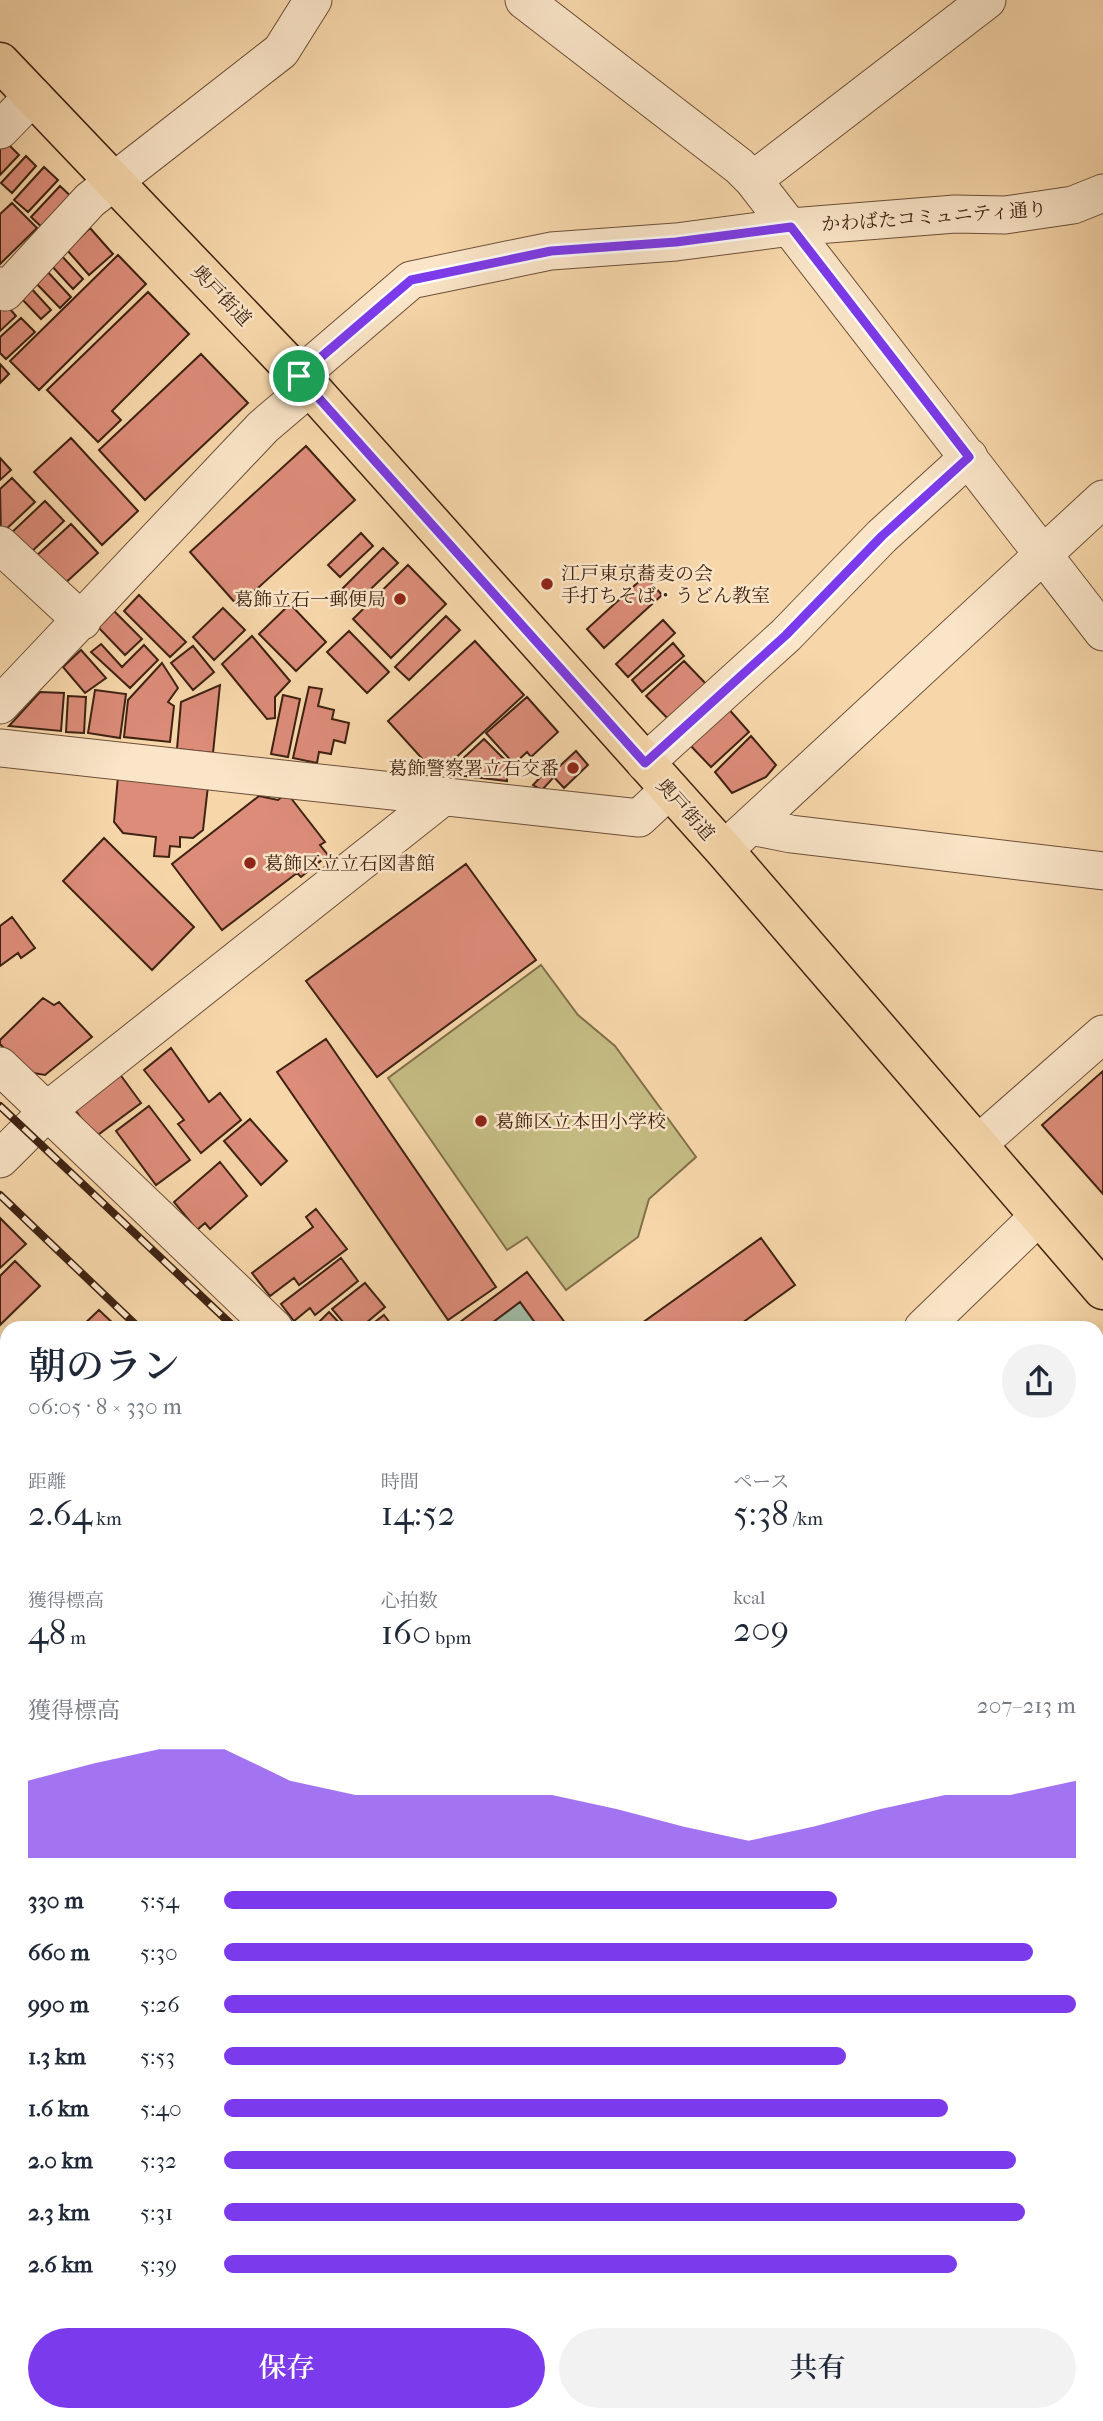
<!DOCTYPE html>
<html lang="ja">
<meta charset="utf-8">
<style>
:root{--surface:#fff;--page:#f2f2f3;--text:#1f2937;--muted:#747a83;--accent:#7c3aed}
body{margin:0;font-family:"IM FELL French Canon","Noto Serif JP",serif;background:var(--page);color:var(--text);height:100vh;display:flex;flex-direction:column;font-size:26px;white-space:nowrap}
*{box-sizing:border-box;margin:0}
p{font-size:23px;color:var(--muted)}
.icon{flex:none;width:38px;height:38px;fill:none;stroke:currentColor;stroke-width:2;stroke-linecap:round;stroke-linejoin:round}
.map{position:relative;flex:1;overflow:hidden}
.sheet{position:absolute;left:0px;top:1321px;width:1104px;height:1101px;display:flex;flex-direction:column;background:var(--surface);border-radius:21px 21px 0 0;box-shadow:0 4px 10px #0003}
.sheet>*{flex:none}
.pin{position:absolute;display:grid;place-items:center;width:60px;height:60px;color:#fff;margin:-30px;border:4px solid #fff;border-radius:50%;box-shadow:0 2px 7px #0007}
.round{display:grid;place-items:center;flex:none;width:74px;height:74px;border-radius:37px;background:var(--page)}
.headline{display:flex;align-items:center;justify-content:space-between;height:119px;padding:0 28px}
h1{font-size:38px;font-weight:600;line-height:52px}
.metrics{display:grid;grid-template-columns:repeat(3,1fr);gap:10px;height:119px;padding:7px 28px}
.metrics div{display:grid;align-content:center}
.metrics b{font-size:35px;font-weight:600}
.metrics small{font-size:19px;font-weight:400}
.metrics p{font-size:19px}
.chart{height:196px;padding:14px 28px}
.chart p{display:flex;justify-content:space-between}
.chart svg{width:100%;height:126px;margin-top:7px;fill:var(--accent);opacity:.7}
.cta{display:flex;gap:14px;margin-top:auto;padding:14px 28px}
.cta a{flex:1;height:80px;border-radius:42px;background:var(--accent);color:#fff;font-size:28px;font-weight:600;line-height:80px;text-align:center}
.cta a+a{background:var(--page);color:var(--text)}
ul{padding:0 28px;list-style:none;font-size:23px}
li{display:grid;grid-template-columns:112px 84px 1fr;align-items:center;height:52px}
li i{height:18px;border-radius:9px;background:var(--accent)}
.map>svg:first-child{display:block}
.green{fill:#c4bc83;stroke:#816f4a;stroke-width:2}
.water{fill:#9fbaa3;stroke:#787d69;stroke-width:2}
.building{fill:#dc8c79;stroke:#3e2212;stroke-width:2}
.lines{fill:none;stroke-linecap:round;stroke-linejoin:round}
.minor-casing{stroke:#6c4f38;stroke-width:39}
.major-casing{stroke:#3e2212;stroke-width:41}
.path{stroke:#3e2212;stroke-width:4.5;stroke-dasharray:5 3.5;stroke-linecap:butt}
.minor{stroke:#fae5c8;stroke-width:37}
.major{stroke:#f7d7aa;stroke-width:38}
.rail-casing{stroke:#3e2212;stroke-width:8}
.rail{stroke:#fae5c8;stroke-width:5;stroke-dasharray:16;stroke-linecap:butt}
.route-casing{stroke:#fff;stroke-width:14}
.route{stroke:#7c3aed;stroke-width:9}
.poi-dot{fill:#8f2418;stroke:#fae5c8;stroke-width:2.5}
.labels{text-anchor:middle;stroke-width:5;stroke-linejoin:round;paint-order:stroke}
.street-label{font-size:19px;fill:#3e2212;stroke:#fae5c8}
.poi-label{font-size:19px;fill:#3e2212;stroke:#fae5c8;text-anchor:start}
</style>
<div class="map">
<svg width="1103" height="2421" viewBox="0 0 1103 2421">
<rect width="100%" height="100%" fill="#f7d7aa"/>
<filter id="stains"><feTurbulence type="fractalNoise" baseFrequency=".00286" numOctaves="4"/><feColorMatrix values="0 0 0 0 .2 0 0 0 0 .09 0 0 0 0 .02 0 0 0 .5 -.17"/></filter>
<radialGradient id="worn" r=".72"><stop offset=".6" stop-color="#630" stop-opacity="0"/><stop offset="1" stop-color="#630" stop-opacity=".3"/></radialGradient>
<path class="green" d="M541 965 578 1015 615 1046 696 1157 649 1199 638 1237 566 1290 527 1237 507 1250 388 1078Z"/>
<path class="water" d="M520 1302 539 1328H485Z"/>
<path class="building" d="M6 142 19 155 0 175V149Z
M26 156 36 166 12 193 1 183Z
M44 167 58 180 28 212 14 200Z
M60 186 76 201 47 232 31 217Z
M12 203 37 228 0 264V214Z
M90 228 113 254 89 275 67 250Z
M60 254 83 279 73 289 50 264Z
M118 255 146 284 39 390 10 361Z
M45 269 71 297 60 308 33 280Z
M29 286 51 310 41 319 19 296Z
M148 292 189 334 112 411 121 420 98 442 47 390Z
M3 301 16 316 0 331V303Z
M21 318 35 332 6 359 0 353V337Z
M201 354 248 403 145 500 99 450Z
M0 364 9 374 0 383Z
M71 438 138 511 102 545 34 472Z
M306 446 355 500 238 606 190 552Z
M0 458 11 470 0 480Z
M12 478 35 502 1 534 0 489Z
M45 501 64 521 28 555 9 535Z
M71 524 98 553 62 586 35 557Z
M361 533 373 546 340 577 328 565Z
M383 548 398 563 356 603 342 589Z
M408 565 446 604 391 658 353 619Z
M645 576 662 595 604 648 587 629Z
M139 595 186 642 170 657 124 611Z
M290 604 326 642 296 671 259 634Z
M223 608 245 630 214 660 193 637Z
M114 611 142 639 125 655 98 627Z
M446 616 460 630 409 680 395 667Z
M663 620 675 633 628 677 616 664Z
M349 631 389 672 367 693 327 652Z
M252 636 290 681 275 697V718L267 719 222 664Z
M475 641 524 695 437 775 388 721Z
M673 643 684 656 642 692 632 680Z
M101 644 122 667 144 645 158 660 130 688 91 652Z
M193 646 214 672 193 690 171 663Z
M81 650 106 678 85 693 63 667Z
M684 661 710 688 673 724 646 696Z
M162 663 178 688 168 702 174 706 170 742 124 737 128 700Z
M220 685 213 753 177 749 181 702Z
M309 687 322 689 318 706 334 710 332 719 349 723 345 743 334 740 331 754 319 752 317 763 293 758Z
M95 690 126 694 120 738 88 733Z
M40 692 64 693 61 731 9 726Z
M283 695 300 699 288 757 271 754Z
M68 696 86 697 84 733 66 732Z
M527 697 558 732 531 757 527 752 514 764 486 733Z
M726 706 749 732 711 767 687 742Z
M751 736 776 765 766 777 732 793 715 772Z
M484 739 506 761 507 781 457 775 456 765Z
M576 751 588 765 564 788 551 774Z
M547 770 553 778 542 790 533 785Z
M118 776 208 786 203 830 193 838 180 837V847L170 846 169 857 154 856 156 837 123 833 114 822Z
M287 793 325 842 320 845 328 855 301 877 297 873 222 930 172 864 259 796 278 800Z
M104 838 194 927 152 970 63 881Z
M466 864 536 960 377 1077 306 981Z
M12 917 35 948 21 958 18 953 0 966V926Z
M43 998 54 1005 59 1002 92 1037 45 1075 28 1072 0 1044V1040Z
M326 1039 496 1287 448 1320 277 1072Z
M171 1048 209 1102 220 1093 241 1120 201 1153 178 1124 184 1120 144 1070Z
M1103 1071V1194L1042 1125Z
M119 1073 141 1103 95 1137 73 1107Z
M149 1106 190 1160 156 1185 116 1131Z
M250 1119 287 1161 261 1185 224 1141Z
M220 1162 247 1196 210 1229 205 1223 197 1230 174 1202Z
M316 1209 347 1249 299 1285 294 1278 270 1296 252 1273 313 1227 306 1217Z
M0 1218 26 1244 0 1268Z
M761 1238 795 1285 735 1328H635Z
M341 1258 358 1281 315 1315 310 1308 294 1321 281 1304Z
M15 1261 40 1286 0 1325V1276Z
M527 1272 569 1328H539L520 1302 485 1328H452Z
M365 1283 385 1307 360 1328H348L332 1309Z
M99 1310 118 1328H80Z
M329 1312 344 1328H313Z
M384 1315 394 1328H367Z
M501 2415H550L544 2421H506Z
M605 2415H749L743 2421H611Z"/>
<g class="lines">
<defs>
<path id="minor" d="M524 0 739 166 753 180 1103 632
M0 130 33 96
M753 180 987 0
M0 286 5 292 90 200 281 51 313 0
M299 376 411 280 551 251 676 242 791 227 955 214 1005 215 1073 205 1103 193
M0 545 82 621
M0 705 263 427 310 387
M0 748 639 818 669 790
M645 763 786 635 882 536 969 457
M751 826 791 834 1103 871
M724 850 1103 499
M0 1066 274 1328
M978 1144 1103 1034
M0 1159 54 1105 444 796
M923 1328 1039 1216
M0 1363 7 1370
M0 1627 7 1620
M1097 1675 1103 1680
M1097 1771 1103 1765
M0 1929 7 1922
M1097 1988 1103 1992
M0 2054 7 2061
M1097 2219 1103 2222
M0 2231 7 2224
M353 2415 359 2421
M454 2421 460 2415
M756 2421 762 2415
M1075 2421 1081 2415"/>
<path id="major" d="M0 62 310 387 724 850 1103 1290"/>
</defs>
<use href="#minor" class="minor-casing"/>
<use href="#major" class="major-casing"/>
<path class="path" d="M590 2415 596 2421
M134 2421 140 2415"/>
<use href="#minor" class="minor"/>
<use href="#major" class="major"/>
<defs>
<path id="rail" d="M0 1106 235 1328
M0 1195 139 1328
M1097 2019 1103 2022
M1097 2084 1103 2088"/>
</defs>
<use href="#rail" class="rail-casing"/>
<use href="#rail" class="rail"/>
</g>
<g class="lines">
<defs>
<path id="route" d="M791 227 969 457 882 536 786 635 645 763 299 376 411 280 551 251 676 242Z"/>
</defs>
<use href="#route" class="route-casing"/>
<use href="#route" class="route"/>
</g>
<g class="poi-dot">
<circle cx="547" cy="584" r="7"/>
<circle cx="400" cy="599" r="7"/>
<circle cx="573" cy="768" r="7"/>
<circle cx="250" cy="863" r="7"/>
<circle cx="481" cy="1121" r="7"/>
</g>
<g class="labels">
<g class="street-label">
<text transform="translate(934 216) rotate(-4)" y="7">かわばたコミュニティ通り</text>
<text transform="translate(222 295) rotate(46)" y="7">奥戸街道</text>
<text transform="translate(686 809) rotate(48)" y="7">奥戸街道</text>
</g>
<g class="poi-label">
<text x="561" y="580">江戸東京蕎麦の会<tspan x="561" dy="22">手打ちそば・うどん教室</tspan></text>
<text x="386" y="606" text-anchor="end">葛飾立石一郵便局</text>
<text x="559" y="775" text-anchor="end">葛飾警察署立石交番</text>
<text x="264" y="870">葛飾区立立石図書館</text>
<text x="495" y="1128">葛飾区立本田小学校</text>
</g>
</g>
<rect width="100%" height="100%" filter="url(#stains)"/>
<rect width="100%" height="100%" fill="url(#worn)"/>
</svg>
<div class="pin" style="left:299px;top:376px;background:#1e9e55"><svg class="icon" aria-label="arrive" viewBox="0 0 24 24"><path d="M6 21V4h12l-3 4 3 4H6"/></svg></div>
<section class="sheet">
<div class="headline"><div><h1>朝のラン</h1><p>06:05 · 8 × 330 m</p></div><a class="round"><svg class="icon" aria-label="share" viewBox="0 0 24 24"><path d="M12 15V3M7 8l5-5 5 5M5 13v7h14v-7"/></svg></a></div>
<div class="metrics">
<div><p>距離</p><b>2.64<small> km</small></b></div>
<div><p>時間</p><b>14:52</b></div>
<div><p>ペース</p><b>5:38<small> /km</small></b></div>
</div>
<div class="metrics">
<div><p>獲得標高</p><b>48<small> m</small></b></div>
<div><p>心拍数</p><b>160<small> bpm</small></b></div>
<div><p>kcal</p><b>209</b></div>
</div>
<div class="chart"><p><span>獲得標高</span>207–213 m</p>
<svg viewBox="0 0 160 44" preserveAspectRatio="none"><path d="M0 44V17L10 11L20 6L30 6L40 17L50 22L60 22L70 22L80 22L90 27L100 33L110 38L120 33L130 27L140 22L150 22L160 17V44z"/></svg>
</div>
<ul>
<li><b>330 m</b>5:54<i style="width:72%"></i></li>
<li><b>660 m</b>5:30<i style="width:95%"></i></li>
<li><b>990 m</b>5:26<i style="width:100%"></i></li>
<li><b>1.3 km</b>5:53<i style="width:73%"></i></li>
<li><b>1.6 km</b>5:40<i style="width:85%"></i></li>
<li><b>2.0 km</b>5:32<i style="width:93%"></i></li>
<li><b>2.3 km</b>5:31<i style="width:94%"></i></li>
<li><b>2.6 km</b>5:39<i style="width:86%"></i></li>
</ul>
<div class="cta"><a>保存</a><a>共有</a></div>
</section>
</div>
